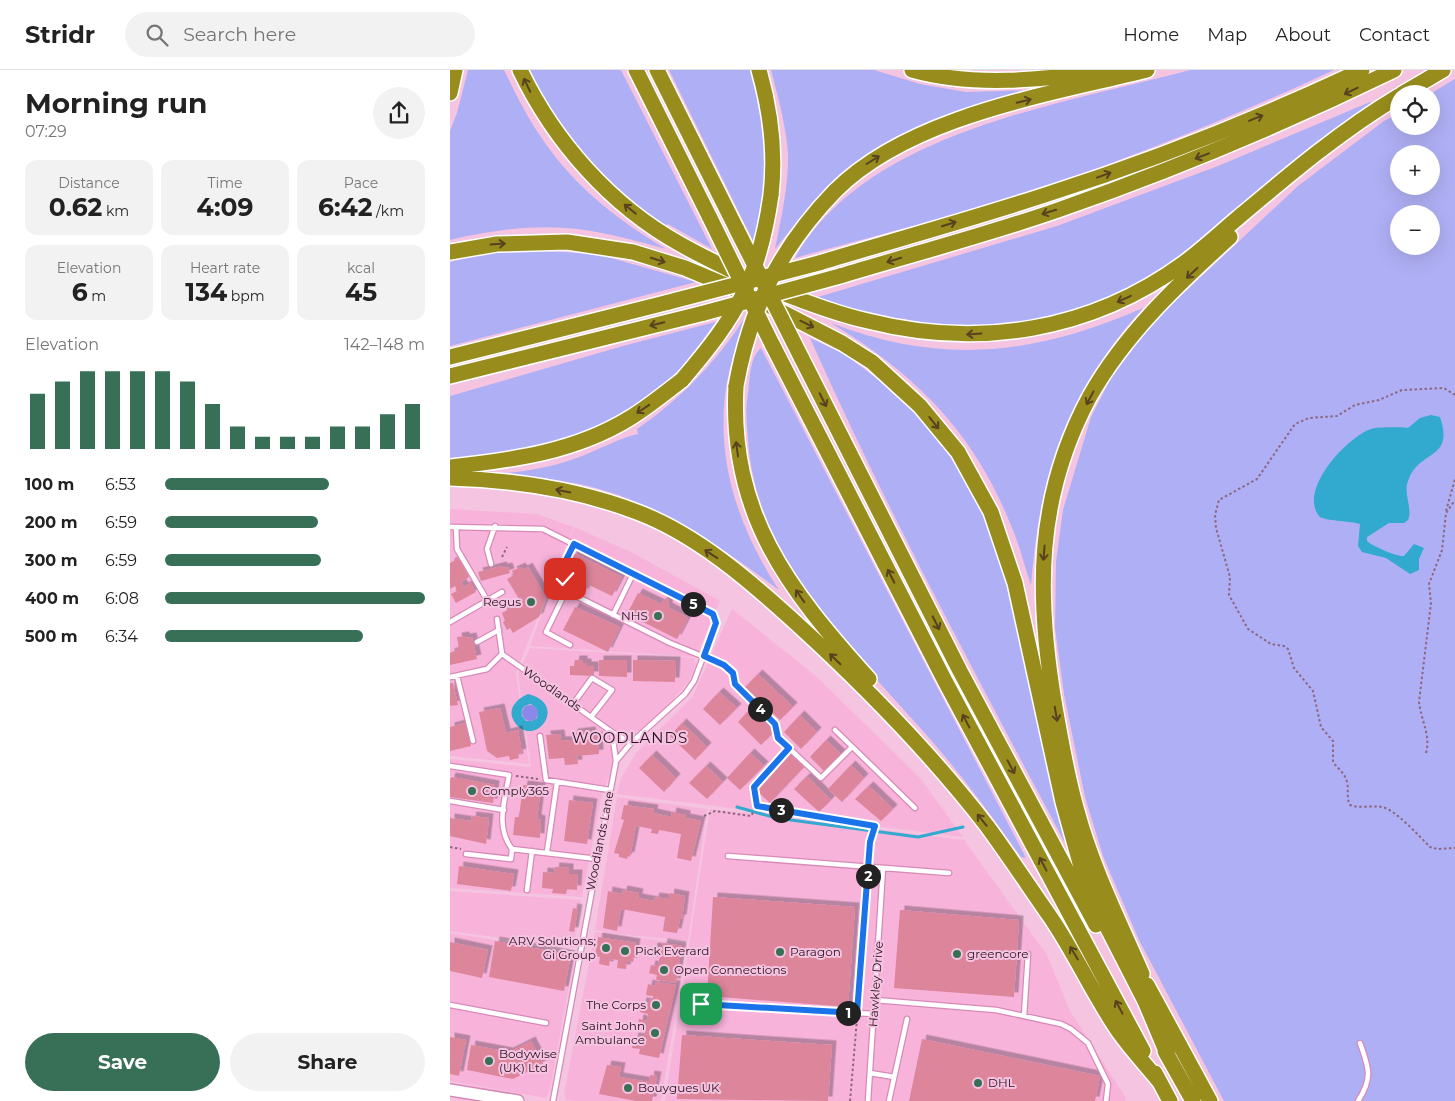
<!DOCTYPE html>
<meta charset="utf-8">
<style>
:root{--surface:#fff;--page:#f2f2f2;--text:#222;--muted:#767676;--line:#e0e0e0;--accent:#376f57}
body{margin:0;font-family:Montserrat,sans-serif;background:var(--page);color:var(--text);height:100vh;display:flex;flex-direction:column;font-size:19px;white-space:nowrap}
*{box-sizing:border-box;margin:0}
p{font-size:16px;color:var(--muted)}
.icon{flex:none;width:28px;height:28px;fill:none;stroke:currentColor;stroke-width:2;stroke-linecap:round;stroke-linejoin:round}
.map{position:relative;flex:1;overflow:hidden}
.side{display:flex;flex-direction:column;background:var(--surface);width:450px}
.side>*{flex:none}
.tools{position:absolute;left:940px;top:15px;display:grid;gap:10px}
.tools a{display:grid;place-items:center;width:50px;height:50px;border-radius:50%;background:var(--surface);box-shadow:0 5px 20px #0002;font-size:25px}
.pin{position:absolute;display:grid;place-items:center;width:42px;height:42px;color:#fff;margin:-21px;border-radius:10px;box-shadow:0 2px 8px #0006}
.km{position:absolute;width:25px;height:25px;margin:-12px;border-radius:50%;background:#222;color:#fff;font-size:14px;line-height:25px;text-align:center}
.round{display:grid;place-items:center;flex:none;width:52px;height:52px;border-radius:26px;background:var(--page)}
.head{display:flex;align-items:center;justify-content:space-between;height:85px;padding:0 25px}
h1{font-size:28px;font-weight:700;line-height:38px}
.stats{display:grid;grid-template-columns:repeat(3,1fr);gap:8px;height:85px;padding:5px 25px}
.stats div{display:grid;align-content:center;border-radius:12px;background:var(--page);text-align:center}
.stats b{font-size:25px;font-weight:700}
.stats small{font-size:14px;font-weight:400}
.stats p{font-size:14px}
.chart{height:140px;padding:10px 25px}
.chart p{display:flex;justify-content:space-between}
.chart svg{width:100%;height:90px;margin-top:5px;stroke:var(--accent);stroke-width:6}
.action{display:flex;gap:10px;margin-top:auto;padding:10px 25px}
.action a{flex:1;height:58px;border-radius:30px;background:var(--accent);color:#fff;font-size:20px;font-weight:700;line-height:58px;text-align:center}
.action a+a{background:var(--page);color:var(--text)}
ul{padding:0 25px;list-style:none;font-size:16px}
li{display:grid;grid-template-columns:80px 60px 1fr;align-items:center;height:38px}
li i{height:12px;border-radius:6px;background:var(--accent)}
header{display:flex;align-items:center;gap:30px;box-sizing:border-box;height:70px;padding:0 25px;background:var(--surface);border-bottom:1px solid var(--line)}
header strong{font-size:24px}
nav{display:flex;gap:28px;margin-inline-start:auto;font-size:18px}
.search{width:350px;height:45px;background:var(--page);display:flex;align-items:center;gap:12px;box-sizing:border-box;padding:0 18px;border-radius:28px;color:var(--muted);font-size:19px}
main{display:flex;flex:1;min-height:0}
.map>svg:first-child{display:block}
.built{fill:#f8b3db}
.green{fill:#afaff5;fill-rule:evenodd}
.forest{fill:#8c88ea}
.water{fill:#32a9ce;fill-rule:evenodd}
.lines{fill:none;stroke-linecap:round;stroke-linejoin:round}
.stream{stroke:#32a9ce;stroke-width:3}
.building{fill:#dc859b;filter:url(#shadow)}
.lane-casing{stroke:#d78ab8;stroke-width:7}
.secondary-casing{stroke:#d78ab8;stroke-width:14}
.highway-casing{stroke:#fff;stroke-width:18}
.path{stroke:#8e677e;stroke-width:2;stroke-dasharray:2.5 2.5;stroke-linecap:butt}
.lane{stroke:#fff;stroke-width:4.5}
.secondary{stroke:#fff;stroke-width:11}
.highway{stroke:#978c1c;stroke-width:15}
.highway-bridge-casing{stroke:#fff;stroke-width:18;stroke-linecap:butt}
.highway-bridge{stroke:#978c1c;stroke-width:15}
.oneway{stroke:#574220}
.route-casing{stroke:#fff;stroke-width:10}
.route{stroke:#1a73e8;stroke-width:6}
.poi-dot{fill:#376f57;stroke:#f5c4e0;stroke-width:2}
.labels{text-anchor:middle;stroke-width:4;stroke-linejoin:round;paint-order:stroke}
.poi-label{font-size:12px;fill:#2c1022;stroke:#f5c4e0;text-anchor:start}
.street-label{font-size:12px;fill:#2c1022;stroke:#f5c4e0}
.quarter-label{font-size:15px;letter-spacing:1px;fill:#2c1022;stroke:#f5c4e0}
</style>
<header>
<strong>Stridr</strong>
<div class="search"><svg class="icon" aria-label="search" viewBox="0 0 24 24"><circle cx="10" cy="10" r="6"/><path d="M15 15l6 6"/></svg>Search here</div>
<nav><a>Home</a><a>Map</a><a>About</a><a>Contact</a></nav>
</header>
<main>
<section class="side">
<div class="head"><div><h1>Morning run</h1><p>07:29</p></div><a class="round"><svg class="icon" aria-label="share" viewBox="0 0 24 24"><path d="M12 15V3M7 8l5-5 5 5M5 13v7h14v-7"/></svg></a></div>
<div class="stats">
<div><p>Distance</p><b>0.62<small> km</small></b></div>
<div><p>Time</p><b>4:09</b></div>
<div><p>Pace</p><b>6:42<small> /km</small></b></div>
</div>
<div class="stats">
<div><p>Elevation</p><b>6<small> m</small></b></div>
<div><p>Heart rate</p><b>134<small> bpm</small></b></div>
<div><p>kcal</p><b>45</b></div>
</div>
<div class="chart"><p><span>Elevation</span>142–148 m</p>
<svg viewBox="0 0 160 44" preserveAspectRatio="none"><path d="M5 44V17M15 44V11M25 44V6M35 44V6M45 44V6M55 44V6M65 44V11M75 44V22M85 44V33M95 44V38M105 44V38M115 44V38M125 44V33M135 44V33M145 44V27M155 44V22"/></svg>
</div>
<ul>
<li><b>100 m</b>6:53<i style="width:63%"></i></li>
<li><b>200 m</b>6:59<i style="width:59%"></i></li>
<li><b>300 m</b>6:59<i style="width:60%"></i></li>
<li><b>400 m</b>6:08<i style="width:100%"></i></li>
<li><b>500 m</b>6:34<i style="width:76%"></i></li>
</ul>
<div class="action"><a>Save</a><a>Share</a></div>
</section>
<div class="map">
<svg width="1005" height="1031" viewBox="0 0 1005 1031">
<defs>
<filter id="shadow"><feDropShadow dx="4.5" dy="-4.5" stdDeviation="0" flood-color="#0004"/></filter>
</defs>
<rect width="100%" height="100%" fill="#f5c4e0"/>
<path class="built" d="M0 439 87 444 123 457 66 603 79 694 0 686Z
M124 457 181 482 270 531 246 587 80 576Z
M282 539 367 607 470 708 513 767 167 724 171 708 186 683 243 626Z
M80 578 244 588 246 595 239 611 209 645 184 665 167 662 72 595Z
M70 600 158 663 164 693 152 725 132 827 0 818V689L81 697 68 604Z
M167 727 257 739 238 871 168 864 145 860Z
M260 739 514 770 597 885 620 941 676 1028 675 1031H215Z
M0 821 131 830 124 878 0 861Z
M145 862 237 874 211 1031H125L116 1030 114 1024Z
M0 863 125 883 100 1019 96 1028 0 1011Z"/>
<path class="green" d="M18 0H54C65 22 75 44 89 64 120 113 167 150 216 179 191 172 166 165 141 161 95 153 45 159 0 170V61L7 43Z
M78 0H171L262 179 218 154 215 156C152 109 114 70 78 0Z
M219 0H301C310 33 317 65 316 99 316 124 309 150 305 175Z
M321 0H424L470 14 516 22 590 20C533 36 472 48 422 81 383 107 354 143 325 179 331 150 339 113 338 83 336 55 328 27 321 0Z
M740 0H884C781 48 675 91 568 125 494 149 419 167 345 188 417 61 611 35 740 0Z
M1005 9V1031H774L689 870 653 786 635 727 614 624 605 558 606 492 613 440 641 347 662 306 707 248 848 116 934 51 949 43V56H981L980 24ZM949 84H981V116H949ZM949 144H981V176H949Z
M920 32 924 37C884 68 845 100 806 131 747 177 686 228 612 246 560 260 508 258 455 253L457 249C425 247 397 239 368 227L607 156 768 96Z
M80 180 147 184 246 212 0 276V192L43 182Z
M693 238C616 324 590 402 581 515 574 495 569 473 560 453 523 361 465 304 381 253 493 296 585 285 693 238Z
M294 249C288 270 281 291 277 312 264 387 288 458 329 520 268 475 205 430 129 414 105 409 81 407 57 403 85 400 111 395 137 384 154 377 170 368 188 364L187 359C231 329 265 293 294 249Z
M269 251C248 280 223 310 194 331 137 371 68 382 0 390V326L173 276Z
M360 268 396 285 439 318 476 354 510 398 529 430 568 545 619 773 614 771C526 605 436 439 360 268Z
M311 278 576 788 571 787C542 746 513 707 481 670 404 582 306 493 298 369 297 354 295 339 298 324 300 310 299 288 311 278Z"/>
<path class="forest" d="M72 643a8 8 0 1 1 16 0a8 8 0 1 1-16 0Z"/>
<path class="water" d="M981 345 990 347C1005 391 968 379 958 411 953 424 963 438 958 450L954 453H939L917 467V471C922 476 947 487 954 486L964 474 974 478 969 489V500L960 504 936 488 912 482 908 476 910 454C901 451 873 451 869 446 848 420 897 367 921 359 926 357 952 357 958 358L970 348Z
M78 624C119 634 86 678 66 654 55 641 66 629 78 624ZM80 634C87 637 89 640 87 648L82 651H76L72 646C71 639 73 636 80 634Z"/>
<g class="lines">
<path class="stream" d="M287 737 326 748 468 767 513 757"/>
</g>
<path class="building" d="M124 483 172 507 162 526 139 515 134 523 129 521 133 513 114 503Z
M9 488 19 507 11 512 14 517 21 513 26 522 6 533 1 524 7 521 5 516 0 519V493Z
M52 496 53 498 58 497 60 503 31 511 28 502Z
M71 497 73 500 78 497 96 528 89 547 63 563 60 558 57 560 53 552 55 551 52 543 67 535 69 529 57 509 64 505 62 501Z
M188 523 211 534 216 528 219 530 218 537 238 548 227 569 177 544Z
M125 537 170 557 158 582 113 560Z
M15 566V568L22 567 27 589 0 595V583L9 579 7 567Z
M125 590H133V593H137V596H144V606L120 605V596H124Z
M149 590H177V607L149 606Z
M183 590 226 591 225 612 183 611Z
M308 604 343 637 330 650 295 617Z
M0 613H3L8 635 0 636Z
M269 622 287 638 270 655 253 639Z
M50 638 56 663 68 660 72 683 68 684 69 688 60 690 59 686 47 688 37 681 29 642Z
M300 639 324 662 311 675 288 652Z
M350 645 367 662 351 679 334 662Z
M15 653 21 676 0 681V657Z
M232 653 257 677 245 690 220 666Z
M141 661 142 667 148 666 149 684 127 686 128 694 115 695 114 688 99 689 96 665 110 664 111 671 124 670 123 663Z
M376 670 392 685 376 703 360 687Z
M300 683 314 696 290 720 277 708Z
M202 685 226 708 214 722 189 698Z
M340 685 354 697 320 733 307 721Z
M401 695 414 708 392 732 378 719Z
M256 696 273 712 257 729 239 713Z
M357 706 381 730 369 742 344 719Z
M2 707 45 715 43 733 0 727V709Z
M73 715 91 717 87 749 91 750 90 768 63 765 65 747H69Z
M419 716 443 739 431 751 405 729Z
M119 730 143 733 137 774 114 771Z
M174 735 204 739 203 743 221 747 222 742 236 745V748L251 751 241 791 227 788 231 764 209 760 208 764 201 763 202 759 186 756 180 787 178 786 177 789 169 787V784L164 783 174 750 171 749Z
M22 746 39 748 36 774 0 766V748L21 751Z
M9 796 64 804 61 821 7 814Z
M105 797 119 798V804H128L127 820 117 819 116 824 102 823 103 819 92 818 93 802 104 803Z
M173 820 189 823 188 828 204 831 205 827 219 829 220 823 235 826 232 849H230L227 863 213 861 215 847 171 839 167 861 153 858 158 821 172 824Z
M263 827 405 837 398 937 257 926Z
M123 838 128 839 124 862 119 861Z
M450 840 569 850 564 927 444 918Z
M148 867 186 873 183 892 177 891 176 899 167 898 168 890 160 889 159 896 149 894 150 887 145 886Z
M45 871 121 885 114 921 39 907Z
M0 872 38 880 32 908 0 901Z
M213 873 232 876 226 913 206 910 207 905 199 903 201 895 208 896 209 891 210 887 202 886 203 877 212 878Z
M206 912 226 915 209 988 189 984 190 979 182 978 184 967 191 968 192 965H194L195 962 187 960 189 949 197 951 198 944 190 942 192 932 199 933 200 929 203 930V926L196 925 198 914 205 916Z
M232 965 382 975 378 1031 227 1029Z
M0 967 16 970 9 1006 0 1004Z
M472 969 650 1006 645 1031H459Z
M81 971 93 994 63 1009 17 1000 21 975 59 982Z
M157 995 171 997 169 1007 199 1012 200 1005 207 1006 202 1031H186L149 1024Z"/>
<g class="lines">
<defs>
<path id="lane" d="M0 457 93 459 263 544 266 553 244 611 235 624 181 673 166 691 103 1031
M6 457 7 479 37 530
M41 494 37 479 45 456
M163 545 183 504
M47 549 52 584 162 662 181 673
M0 552 52 522
M27 572 49 560
M120 575 96 562 116 521 220 573 274 595 283 603 285 614 325 654 328 668 371 708 402 677
M7 606 23 671
M0 607 37 599 52 584
M123 634 142 608 162 620 141 647
M385 660 465 738
M162 662 166 691
M90 666 96 710 160 720
M0 696 59 705C55 730 45 757 62 779
M0 731 54 740
M97 782 107 712
M16 784 61 789 62 779 147 789
M278 786 499 803
M77 820 82 781
M425 930 546 940 611 954 621 959 638 973 658 1014 656 1031
M251 934 424 944
M0 935 96 953
M574 946 578 884
M420 1003 444 1007
M418 1031 433 798
M439 1031 457 949
M908 1031C923 1008 919 998 910 973"/>
<path id="secondary" d="M0 1020 68 1031"/>
<path id="highway" d="M70 0C104 71 160 135 230 174 251 186 273 196 294 207
M186 0 260 148
M207 0 287 160
M309 0C321 42 326 82 321 125
M462 0C526 18 594 9 659 1
M0 23 5 0
M952 24 993 0
M385 121C460 46 597 25 697 0
M0 182 47 174 117 172 183 182 235 198 285 219
M369 193C445 170 522 149 598 124 705 90 810 48 912 0
M390 206C463 184 536 165 608 140 723 100 835 53 944 0
M325 220C355 232 386 244 418 251 529 279 641 261 734 193 753 179 771 162 789 147 840 104 892 60 949 26
M320 236 392 273 422 292 470 336 508 382 541 442 565 513 613 732 632 800 655 853 695 931 719 988
M322 274 495 611 693 981
M0 287 219 232
M351 287 510 601 646 855
M0 306 254 243
M286 316C279 444 338 519 419 609
M0 397C63 390 125 382 180 348 198 337 215 323 232 310
M0 408C63 410 127 419 187 442 246 464 300 511 346 553 415 616 480 682 537 756 559 786 580 818 601 848 626 885 644 926 669 962 681 979 696 995 709 1011
M692 904C669 851 642 797 627 741 617 707 611 671 605 637 586 526 585 428 640 326 675 264 728 214 780 167
M697 915 760 1031
M715 981 743 1031
M705 1003 720 1031"/>
</defs>
<use href="#lane" class="lane-casing"/>
<use href="#secondary" class="secondary-casing"/>
<use href="#highway" class="highway-casing"/>
<path class="path" d="M1005 325 994 318 952 320 929 330 905 335 887 346 859 348 845 354 807 409 769 430 765 445 766 458 780 507 779 525 798 559 821 574 834 576 838 579 844 598 863 621 871 657 883 671V692C888 699 895 703 897 712 899 721 896 727 900 735 910 739 921 735 932 737 946 740 969 766 980 777L987 779 1005 778
M996 441 1005 409
M52 487 57 477
M113 514 115 509 108 506 120 481
M976 683C981 666 971 650 969 632L981 533 979 514 992 480 996 443 1005 430
M66 706 88 709
M307 736 425 756 420 772 419 790
M254 746 265 741 301 746 307 736 304 717 335 683
M0 777 11 779
M408 937 418 805
M400 1031 407 949"/>
<use href="#lane" class="lane"/>
<use href="#secondary" class="secondary"/>
<use href="#highway" class="highway"/>
<defs>
<path id="highway-bridge" d="M260 148 322 274
M287 160 351 287
M219 232 369 193
M254 243 390 206
M232 310C287 246 309 209 321 125
M286 316C300 238 330 178 385 121"/>
</defs>
<use href="#highway-bridge" class="highway-bridge-casing"/>
<use href="#highway-bridge" class="highway-bridge"/>
</g>
<defs><path id="oneway-shaft" d="M-6 0H5M1.5-3L5.5 0L1.5 3" fill="none" stroke-width="1.6" stroke-linecap="round" stroke-linejoin="round" transform="scale(1.25)"/></defs>
<g class="oneway">
<use href="#oneway-shaft" transform="translate(77 15) rotate(-116)"/>
<use href="#oneway-shaft" transform="translate(901 21) rotate(154)"/>
<use href="#oneway-shaft" transform="translate(574 31) rotate(-14)"/>
<use href="#oneway-shaft" transform="translate(806 48) rotate(-22)"/>
<use href="#oneway-shaft" transform="translate(752 86) rotate(159)"/>
<use href="#oneway-shaft" transform="translate(423 90) rotate(-32)"/>
<use href="#oneway-shaft" transform="translate(654 105) rotate(-20)"/>
<use href="#oneway-shaft" transform="translate(180 139) rotate(-141)"/>
<use href="#oneway-shaft" transform="translate(599 142) rotate(163)"/>
<use href="#oneway-shaft" transform="translate(499 154) rotate(-17)"/>
<use href="#oneway-shaft" transform="translate(48 174) rotate(-4)"/>
<use href="#oneway-shaft" transform="translate(208 190) rotate(17)"/>
<use href="#oneway-shaft" transform="translate(444 190) rotate(163)"/>
<use href="#oneway-shaft" transform="translate(742 203) rotate(137)"/>
<use href="#oneway-shaft" transform="translate(674 229) rotate(155)"/>
<use href="#oneway-shaft" transform="translate(207 254) rotate(166)"/>
<use href="#oneway-shaft" transform="translate(357 254) rotate(26)"/>
<use href="#oneway-shaft" transform="translate(524 264) rotate(176)"/>
<use href="#oneway-shaft" transform="translate(640 328) rotate(118)"/>
<use href="#oneway-shaft" transform="translate(373 330) rotate(63)"/>
<use href="#oneway-shaft" transform="translate(193 339) rotate(146)"/>
<use href="#oneway-shaft" transform="translate(484 353) rotate(51)"/>
<use href="#oneway-shaft" transform="translate(287 379) rotate(-98)"/>
<use href="#oneway-shaft" transform="translate(113 421) rotate(-169)"/>
<use href="#oneway-shaft" transform="translate(594 483) rotate(95)"/>
<use href="#oneway-shaft" transform="translate(261 484) rotate(-147)"/>
<use href="#oneway-shaft" transform="translate(441 506) rotate(-117)"/>
<use href="#oneway-shaft" transform="translate(350 526) rotate(-125)"/>
<use href="#oneway-shaft" transform="translate(486 553) rotate(63)"/>
<use href="#oneway-shaft" transform="translate(385 589) rotate(-136)"/>
<use href="#oneway-shaft" transform="translate(606 644) rotate(80)"/>
<use href="#oneway-shaft" transform="translate(516 651) rotate(-118)"/>
<use href="#oneway-shaft" transform="translate(561 697) rotate(62)"/>
<use href="#oneway-shaft" transform="translate(532 750) rotate(-129)"/>
<use href="#oneway-shaft" transform="translate(593 794) rotate(-118)"/>
<use href="#oneway-shaft" transform="translate(624 883) rotate(-121)"/>
<use href="#oneway-shaft" transform="translate(669 937) rotate(-118)"/>
</g>
<g class="lines">
<defs>
<path id="route" d="M115 509 108 506 124 474 263 544 266 553 254 586 274 595 283 603 285 614 325 654 328 668 339 678 304 717 307 736 425 756 420 772 407 943 251 934"/>
</defs>
<use href="#route" class="route-casing"/>
<use href="#route" class="route"/>
</g>
<g class="poi-dot">
<circle cx="81" cy="532" r="5"/>
<circle cx="208" cy="546" r="5"/>
<circle cx="22" cy="721" r="5"/>
<circle cx="156" cy="878" r="5"/>
<circle cx="175" cy="881" r="5"/>
<circle cx="330" cy="882" r="5"/>
<circle cx="507" cy="884" r="5"/>
<circle cx="214" cy="900" r="5"/>
<circle cx="206" cy="935" r="5"/>
<circle cx="205" cy="963" r="5"/>
<circle cx="39" cy="991" r="5"/>
<circle cx="528" cy="1013" r="5"/>
<circle cx="178" cy="1018" r="5"/>
</g>
<g class="labels">
<g class="poi-label">
<text x="71" y="536" text-anchor="end">Regus</text>
<text x="198" y="550" text-anchor="end">NHS</text>
<text x="32" y="725">Comply365</text>
<text x="146" y="875" text-anchor="end">ARV Solutions;<tspan x="146" dy="14">Gi Group</tspan></text>
<text x="185" y="885">Pick Everard</text>
<text x="340" y="886">Paragon</text>
<text x="517" y="888">greencore</text>
<text x="224" y="904">Open Connections</text>
<text x="196" y="939" text-anchor="end">The Corps</text>
<text x="195" y="960" text-anchor="end">Saint John<tspan x="195" dy="14">Ambulance</tspan></text>
<text x="49" y="988">Bodywise<tspan x="49" dy="14">(UK) Ltd</tspan></text>
<text x="538" y="1017">DHL</text>
<text x="188" y="1022">Bouygues UK</text>
</g>
<g class="street-label">
<text transform="translate(102 619) rotate(35)" y="4">Woodlands</text>
<text transform="translate(150 771) rotate(-79)" y="4">Woodlands Lane</text>
<text transform="translate(426 914) rotate(-86)" y="4">Hawkley Drive</text>
</g>
<g class="quarter-label">
<text x="180" y="673">WOODLANDS</text>
</g>
</g>
</svg>
<div class="tools">
<a><svg class="icon" aria-label="locate" viewBox="0 0 24 24"><circle cx="12" cy="12" r="6"/><path d="M12 2v4M12 18v4M2 12h4M18 12h4"/></svg></a>
<a>+</a>
<a>−</a>
</div>
<div class="pin" style="left:251px;top:934px;background:#1e9e55"><svg class="icon" aria-label="arrive" viewBox="0 0 24 24"><path d="M6 21V4h12l-3 4 3 4H6"/></svg></div>
<div class="pin" style="left:115px;top:509px;background:#d93025"><svg class="icon" aria-label="check" viewBox="0 0 24 24"><path d="M5 12l5 5 9-10"/></svg></div>
<b class="km" style="left:398px;top:943px">1</b>
<b class="km" style="left:418px;top:806px">2</b>
<b class="km" style="left:331px;top:740px">3</b>
<b class="km" style="left:310px;top:639px">4</b>
<b class="km" style="left:243px;top:534px">5</b>
</div>
</main>
